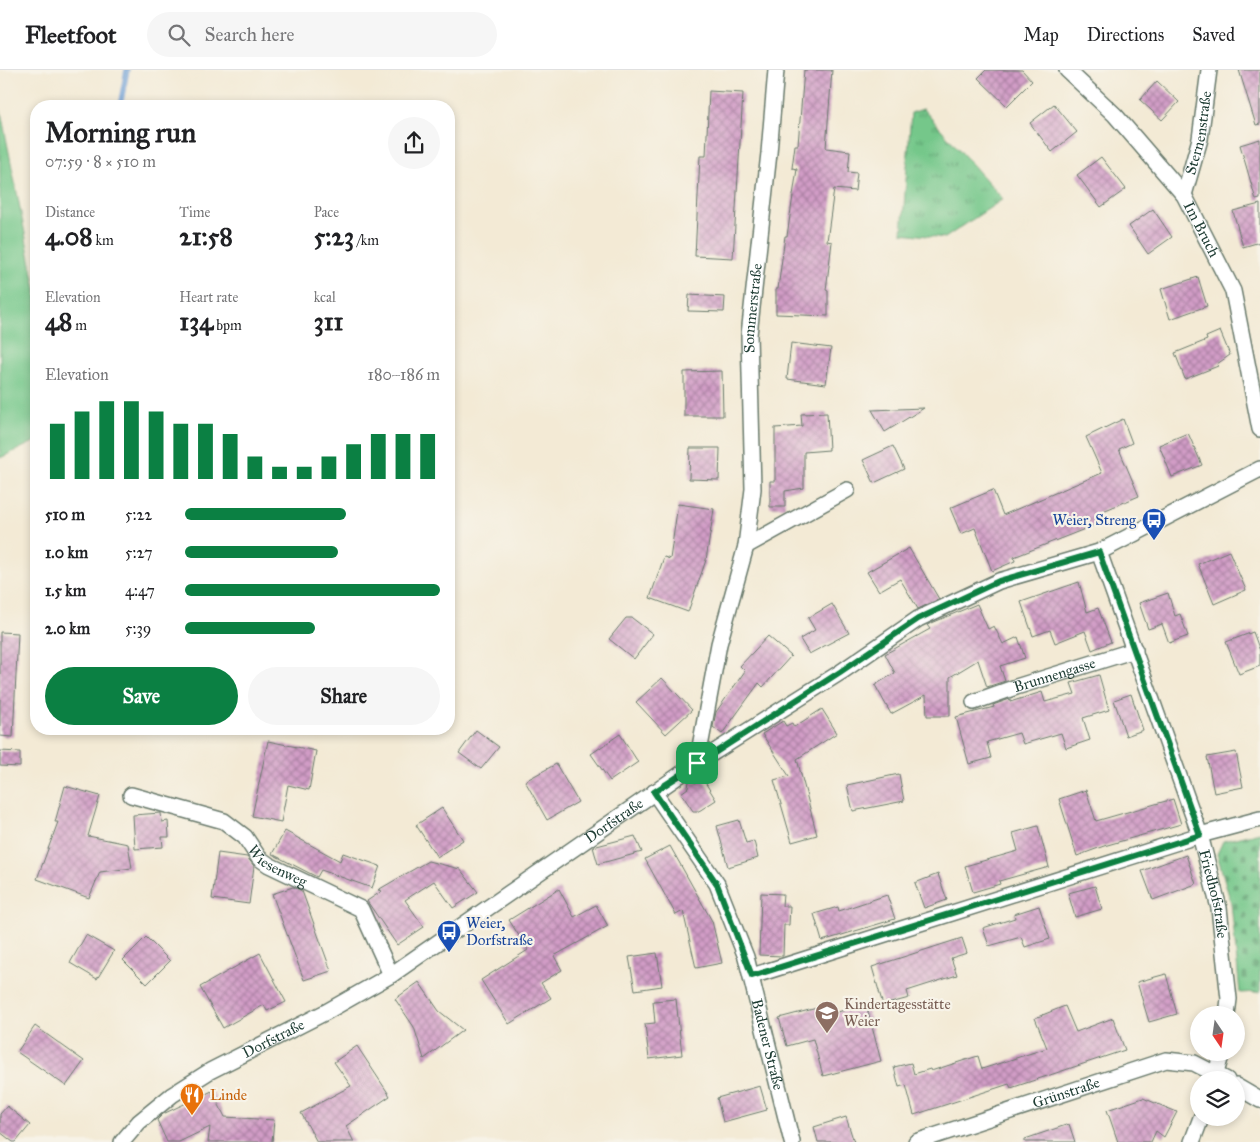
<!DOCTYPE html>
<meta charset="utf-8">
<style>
:root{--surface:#fff;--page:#f6f6f6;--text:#202124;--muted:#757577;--line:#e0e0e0;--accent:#0b8043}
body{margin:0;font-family:"IM FELL Great Primer",serif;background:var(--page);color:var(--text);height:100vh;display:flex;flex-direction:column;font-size:19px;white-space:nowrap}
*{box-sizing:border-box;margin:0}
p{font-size:16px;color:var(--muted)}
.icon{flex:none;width:28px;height:28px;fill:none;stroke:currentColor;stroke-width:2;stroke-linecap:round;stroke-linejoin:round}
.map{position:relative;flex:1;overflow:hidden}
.sheet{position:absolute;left:30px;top:30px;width:425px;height:635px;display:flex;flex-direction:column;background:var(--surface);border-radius:20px;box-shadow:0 2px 8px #0003}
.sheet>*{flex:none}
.needle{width:32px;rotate:167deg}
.controls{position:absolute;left:1190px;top:936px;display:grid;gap:10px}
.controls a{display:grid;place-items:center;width:55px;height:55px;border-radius:50%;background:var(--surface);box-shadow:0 2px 8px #0003;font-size:25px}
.pin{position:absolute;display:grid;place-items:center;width:42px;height:42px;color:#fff;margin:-21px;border-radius:10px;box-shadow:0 2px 8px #0006}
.round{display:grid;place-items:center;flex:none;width:52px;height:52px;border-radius:26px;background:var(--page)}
.head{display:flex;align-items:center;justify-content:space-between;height:85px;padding:0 15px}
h1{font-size:28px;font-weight:700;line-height:38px}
.stats{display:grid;grid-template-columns:repeat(3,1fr);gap:8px;height:85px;padding:5px 15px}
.stats div{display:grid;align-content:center}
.stats b{font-size:25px;font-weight:700}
.stats small{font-size:14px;font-weight:400}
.stats p{font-size:14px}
.chart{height:140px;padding:10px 15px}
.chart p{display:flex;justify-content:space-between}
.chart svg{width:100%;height:90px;margin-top:5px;stroke:var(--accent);stroke-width:6}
.primary-button{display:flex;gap:10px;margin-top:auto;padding:10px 15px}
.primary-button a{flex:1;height:58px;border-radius:30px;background:var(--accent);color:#fff;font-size:20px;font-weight:700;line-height:58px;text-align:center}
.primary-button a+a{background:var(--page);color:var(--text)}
ul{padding:0 15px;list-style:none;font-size:16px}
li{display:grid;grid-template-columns:80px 60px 1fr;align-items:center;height:38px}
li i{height:12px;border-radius:6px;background:var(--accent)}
header{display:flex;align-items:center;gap:30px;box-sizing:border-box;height:70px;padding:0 25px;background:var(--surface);border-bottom:1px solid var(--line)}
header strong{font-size:24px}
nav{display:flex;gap:28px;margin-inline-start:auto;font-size:18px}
.search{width:350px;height:45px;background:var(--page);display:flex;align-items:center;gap:12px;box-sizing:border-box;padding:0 18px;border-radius:28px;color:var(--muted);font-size:19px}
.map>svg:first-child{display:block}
.grass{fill:#74c78a;stroke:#4a825f}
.cemetery{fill:url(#cemetery-stones);stroke:#4a825f}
.park{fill:url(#park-tufts);stroke:#4a825f}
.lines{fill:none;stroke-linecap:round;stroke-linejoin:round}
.stream{stroke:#6a9dd5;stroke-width:5.5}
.building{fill:url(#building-cross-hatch)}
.minor-casing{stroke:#697a6c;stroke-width:18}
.minor{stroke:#fff;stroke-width:15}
.route-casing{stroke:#fff;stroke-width:10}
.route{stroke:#0b8043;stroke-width:6}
.labels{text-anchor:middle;stroke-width:4.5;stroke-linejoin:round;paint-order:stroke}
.street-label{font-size:15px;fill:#1f3d34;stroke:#f7f3e8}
.transit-label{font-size:15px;fill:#164399;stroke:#f7f3e8;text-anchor:end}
.education-label{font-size:15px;fill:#785e54;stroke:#f7f3e8;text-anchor:start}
.food-label{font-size:15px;fill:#c56008;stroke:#f7f3e8;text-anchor:start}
</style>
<header>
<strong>Fleetfoot</strong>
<div class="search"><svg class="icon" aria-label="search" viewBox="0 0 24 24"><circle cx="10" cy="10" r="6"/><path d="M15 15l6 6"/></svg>Search here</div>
<nav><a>Map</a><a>Directions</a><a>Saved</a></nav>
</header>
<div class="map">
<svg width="1260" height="1072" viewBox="0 0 1260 1072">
<defs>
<pattern id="cemetery-stones" width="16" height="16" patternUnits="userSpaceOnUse" patternTransform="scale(1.25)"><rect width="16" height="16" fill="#74c78a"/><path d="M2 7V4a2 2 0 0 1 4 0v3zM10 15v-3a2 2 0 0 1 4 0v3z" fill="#5fa372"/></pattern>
<pattern id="park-tufts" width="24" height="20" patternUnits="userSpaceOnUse" patternTransform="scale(1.25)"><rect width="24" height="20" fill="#74c78a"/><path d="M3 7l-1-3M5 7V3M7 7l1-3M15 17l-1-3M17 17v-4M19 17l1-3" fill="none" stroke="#5fa372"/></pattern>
<pattern id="building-cross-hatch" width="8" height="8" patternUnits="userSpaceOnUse" patternTransform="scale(1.25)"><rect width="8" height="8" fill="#d19cc6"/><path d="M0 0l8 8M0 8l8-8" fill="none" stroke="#a980a2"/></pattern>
</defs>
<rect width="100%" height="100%" fill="#f7f3e8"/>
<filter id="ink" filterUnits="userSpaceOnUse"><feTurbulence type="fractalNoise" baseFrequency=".02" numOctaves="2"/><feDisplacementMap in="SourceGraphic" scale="10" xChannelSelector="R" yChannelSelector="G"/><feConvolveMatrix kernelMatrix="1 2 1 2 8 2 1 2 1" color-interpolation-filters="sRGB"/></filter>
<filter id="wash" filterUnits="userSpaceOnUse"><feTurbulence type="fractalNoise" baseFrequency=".0096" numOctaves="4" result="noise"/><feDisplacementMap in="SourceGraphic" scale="20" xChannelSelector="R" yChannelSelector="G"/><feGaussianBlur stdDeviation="1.12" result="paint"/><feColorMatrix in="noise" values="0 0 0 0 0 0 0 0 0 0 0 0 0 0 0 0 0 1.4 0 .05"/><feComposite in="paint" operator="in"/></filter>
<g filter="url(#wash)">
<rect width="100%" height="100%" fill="#f3ead5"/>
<path class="grass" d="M0 37 36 219V371L0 388Z"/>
<path class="cemetery" d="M1260 762V922L1240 923 1231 833 1217 784 1223 771Z"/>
<path class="park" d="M923 39 1003 129 945 168 902 163 911 43Z"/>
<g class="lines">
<path class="stream" d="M120 36 127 0"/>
</g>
<g id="blocks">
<path class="building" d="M804 0H832L826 78 850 81 848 102 857 103 855 121 834 119 827 171 832 172 826 220 828 221V246L776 244V219H778L785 166H787L797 99 792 98 795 75H798Z
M986 0H1022L1032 11 1007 36 978 8Z
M1239 0H1260V54L1256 55Z
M1157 11 1179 32 1162 50 1140 30Z
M709 21 743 23 733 188 695 186 700 86H706Z
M1054 34 1077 62 1052 82 1030 53Z
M1260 69V129L1256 130 1240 75Z
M1101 87 1126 119 1101 137 1077 105Z
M1260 134V172L1243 177 1233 141Z
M1153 139 1172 167 1148 184 1129 156Z
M1198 207 1207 236 1170 249 1161 219Z
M689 225 725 227 724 242 688 241Z
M1220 261 1230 285 1217 294 1218 296 1185 309 1175 283 1207 270 1206 267Z
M791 273 831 278 826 314 787 309Z
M722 301 723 346H684V302Z
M924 338 885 362 872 340Z
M827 343 829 380 804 382V418L785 421V437H770V411H775V358L802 356 801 344Z
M1123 349 1132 373 1119 379 1139 426 1096 444 1100 453 1014 487 1015 491 992 501 975 458 961 464 950 438 993 420 1003 445 1102 403 1086 367Z
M1188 363 1202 395 1172 407 1159 375Z
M893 376 904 399 874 413 863 390Z
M690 378H720L719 410 689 409Z
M678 434 714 439 706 490 688 542 650 528 664 487 670 489Z
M909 478 939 529 918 539 900 509 879 521 867 502Z
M1229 481 1246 520 1214 534 1198 494Z
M1079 512 1087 542 1098 538 1111 572 1092 580 1085 561 1055 573 1050 560 1033 566 1021 532Z
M1168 523 1175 546 1180 544 1188 566 1169 573 1162 554 1148 559 1139 533Z
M832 534 849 563 809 584 800 569 815 560 808 548Z
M977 534 988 559 994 556 1003 574 1018 567 1025 588 1000 596 1005 611 987 617 978 590 950 607V646H927L926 625 891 644 875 615 895 603 885 584 930 559 927 555Z
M626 548H632L653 564 634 589 609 569Z
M0 562 18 563 13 667 0 666Z
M1253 562 1260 581V596L1239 604 1226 572Z
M768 566 791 586 763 617 759 613 722 664 713 657 716 642 745 601 740 596Z
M1099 605 1109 640 1083 648 1090 670 1066 678 1061 663 1023 674 1019 663 987 672 991 688 969 694 956 647 994 637 993 635 1010 629V632L1042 622 1045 632 1075 624 1071 613Z
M662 608 692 640 666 664 636 632Z
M1131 624 1143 660 1126 666 1114 630Z
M822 639 837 663 797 689 817 765 792 772 774 710 789 706 762 664 783 651 786 656 792 653 794 657Z
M476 660 499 677 481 699 459 683Z
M620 664 638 692 610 711 591 684Z
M268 671 316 681 309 720 288 715 281 752 252 746Z
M0 681 20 682V697L0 696Z
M1236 682 1243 717 1214 723 1207 687Z
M556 694 578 732 547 750 525 711Z
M899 704 904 731 853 741 847 715Z
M703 709 716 730 699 741H693L681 723 688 718 689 711 696 713Z
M65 716 100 726 88 766 128 774 132 798 100 802 89 828 37 809 58 752H55Z
M1086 720 1096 751 1173 729 1181 754 1104 776 1077 786 1059 729Z
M442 738 463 770 437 787 416 755Z
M161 743 162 752 168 751 169 767H162L163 777 135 779 133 745Z
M739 750 746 773 754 771 758 788 728 797 717 756Z
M1038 756 1049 797 999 811 1000 814 973 822 965 796 1018 781 1013 763Z
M285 761 340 791 343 783 380 796 372 818 321 800 317 807 272 784Z
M635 766 642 782 598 794 593 777Z
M670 776 712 851 722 893 696 898 683 841 676 845 645 789Z
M218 783 247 787 254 796 249 834 212 829Z
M1186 785 1196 814 1153 830 1142 801Z
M428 791 460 799 478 822 453 838 434 811 405 830 424 857 397 875 367 831 382 821 378 820Z
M938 804 947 830 924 838 915 813Z
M1095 816 1102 839 1075 847 1068 823Z
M293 817 302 821 331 901 304 910 272 824Z
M559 819 574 847 596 835 608 856 554 886 562 900 541 913 551 928 509 954 481 910 528 880 509 850Z
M761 823 783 824 782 836H790L789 855H784L783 886 759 885Z
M887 825 895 849 822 871 814 844 838 837 839 841Z
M1039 836 1050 869 1025 877 1021 867 989 876 983 858 1015 848 1014 844Z
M86 865 114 881 97 909 70 893Z
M146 867 170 891 147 914 123 890Z
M962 868 967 883 951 888 957 905 907 921 909 928 883 935 872 897Z
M260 883 286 932 267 941 264 935 223 958 200 917Z
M657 883 662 916 635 920 629 887Z
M1166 904 1177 944 1149 952 1137 912Z
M419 912 439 941 463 960 424 989 414 957 395 929Z
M676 929 682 985 649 989 645 954 655 953 653 931Z
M866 934 881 991 823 1006 813 969 787 976 779 948 817 938 820 947Z
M1065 936 1076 962 1113 948 1125 980 1011 1018 1009 1014 914 1045 906 1015 899 1017 894 997 911 993 914 1004 930 999 931 1001 978 986 982 999 1047 978 1035 948Z
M35 956 84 991 66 1016 17 982Z
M357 976 390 1026 346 1056 354 1072H317L301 1043 351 1016 334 992Z
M760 1016 767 1040 723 1052 717 1028Z
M212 1021 225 1047 274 1050 272 1072H208L210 1057 179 1072H167L157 1050 163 1044Z
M1143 1028 1177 1042 1164 1067 1156 1061 1151 1072H1118L1107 1040Z
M7 1036 30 1055 16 1072H13L0 1062V1044Z
M846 1047 854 1072H818L814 1057Z
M1069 1054 1075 1072H1025V1069Z"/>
</g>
</g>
<g filter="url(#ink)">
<use href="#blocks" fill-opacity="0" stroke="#697a6c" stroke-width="1"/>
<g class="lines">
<defs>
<g id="minor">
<path id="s1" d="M1067 0 1115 45 1184 125 1233 221 1260 359"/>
<path id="s2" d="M1184 125 1200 69 1209 0"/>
<path d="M746 476 847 420"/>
<path id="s3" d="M1099 482 1200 765 1219 838 1229 929 1227 945"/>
<path id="s4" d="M974 632 1016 617 1135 580"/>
<path id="s5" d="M697 693 719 574 746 476 753 419 749 265 769 83 776 0"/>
<path id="s6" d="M654 722 717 814 746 887 792 1072"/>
<path id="s7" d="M131 725 224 751 245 767 259 788 269 795 361 839 391 905"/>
<path d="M752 906 1200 765 1260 749"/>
<path d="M1214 1010 1222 982"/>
<path d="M1236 1016 1260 1030"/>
<path id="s8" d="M122 1072 139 1052 172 1025 210 1001 326 942 391 905 697 693 841 602 918 549 999 511 1099 482 1260 399"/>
<path id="s9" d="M916 1072 1166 990 1194 993 1227 1010"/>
<path d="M1192 1072 1201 1048"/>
</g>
</defs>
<use href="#minor" class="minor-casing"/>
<use href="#minor" class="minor"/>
</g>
</g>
<g class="lines" filter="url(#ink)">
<defs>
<path id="route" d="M1099 482 1200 765 752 906 717 814 654 722 840 602 918 549 999 511Z"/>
</defs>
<use href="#route" class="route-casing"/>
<use href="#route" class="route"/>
</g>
<defs>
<symbol id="bus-pin" viewBox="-11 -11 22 30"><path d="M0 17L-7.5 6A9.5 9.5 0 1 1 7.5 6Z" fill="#1a4fb4" stroke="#f7f3e8"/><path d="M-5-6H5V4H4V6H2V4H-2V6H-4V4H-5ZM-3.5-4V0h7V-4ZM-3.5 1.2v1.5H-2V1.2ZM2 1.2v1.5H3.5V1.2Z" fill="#fff"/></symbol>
<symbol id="school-pin" viewBox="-11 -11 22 30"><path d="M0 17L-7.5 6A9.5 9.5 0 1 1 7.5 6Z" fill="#8d6e63" stroke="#f7f3e8"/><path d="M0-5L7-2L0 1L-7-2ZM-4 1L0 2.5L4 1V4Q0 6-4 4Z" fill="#fff"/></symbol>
<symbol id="restaurant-pin" viewBox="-11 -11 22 30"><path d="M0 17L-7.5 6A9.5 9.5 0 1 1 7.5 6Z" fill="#e8710a" stroke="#f7f3e8"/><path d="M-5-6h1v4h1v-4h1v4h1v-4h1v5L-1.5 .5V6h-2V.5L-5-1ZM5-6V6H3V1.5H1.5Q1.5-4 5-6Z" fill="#fff"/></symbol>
</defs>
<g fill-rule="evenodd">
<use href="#bus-pin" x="1140" y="436" width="28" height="38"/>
<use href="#bus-pin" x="435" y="848" width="28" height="38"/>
<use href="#school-pin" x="813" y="929" width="28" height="38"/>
<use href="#restaurant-pin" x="178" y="1011" width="28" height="38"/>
</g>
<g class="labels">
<g class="street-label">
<text dy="5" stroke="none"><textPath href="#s2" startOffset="64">Sternenstraße</textPath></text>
<text dy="5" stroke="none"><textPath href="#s1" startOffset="210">Im Bruch</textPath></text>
<text dy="5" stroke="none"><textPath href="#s5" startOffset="461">Sommerstraße</textPath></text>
<text dy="5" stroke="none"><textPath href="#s4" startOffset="85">Brunnengasse</textPath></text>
<text dy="5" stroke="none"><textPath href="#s8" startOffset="590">Dorfstraße</textPath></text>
<text dy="5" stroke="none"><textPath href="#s7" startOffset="168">Wiesenweg</textPath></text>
<text dy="5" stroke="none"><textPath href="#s3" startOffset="361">Friedhofstraße</textPath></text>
<text dy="5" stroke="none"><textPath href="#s8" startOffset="185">Dorfstraße</textPath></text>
<text dy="5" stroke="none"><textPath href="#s6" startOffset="280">Badener Straße</textPath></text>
<text dy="5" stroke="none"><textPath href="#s9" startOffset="158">Grünstraße</textPath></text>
</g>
<g class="transit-label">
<text x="1136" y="455">Weier, Streng</text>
<text x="466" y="858" text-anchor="start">Weier,<tspan x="466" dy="17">Dorfstraße</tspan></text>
</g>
<g class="education-label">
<text x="844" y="939">Kindertagesstätte<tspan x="844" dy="17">Weier</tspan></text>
</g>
<g class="food-label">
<text x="210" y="1030">Linde</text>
</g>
</g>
</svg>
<div class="controls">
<a><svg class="needle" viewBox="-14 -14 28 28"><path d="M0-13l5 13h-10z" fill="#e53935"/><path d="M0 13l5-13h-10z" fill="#757577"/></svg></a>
<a><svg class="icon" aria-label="layers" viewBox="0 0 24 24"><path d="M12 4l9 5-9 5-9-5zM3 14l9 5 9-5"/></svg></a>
</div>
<div class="pin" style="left:697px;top:693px;background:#1e9e55"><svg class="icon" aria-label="arrive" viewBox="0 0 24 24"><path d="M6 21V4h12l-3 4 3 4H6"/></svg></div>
<section class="sheet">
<div class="head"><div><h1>Morning run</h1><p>07:59 · 8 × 510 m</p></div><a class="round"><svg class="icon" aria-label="share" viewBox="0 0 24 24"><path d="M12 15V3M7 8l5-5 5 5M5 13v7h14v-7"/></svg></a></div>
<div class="stats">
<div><p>Distance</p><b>4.08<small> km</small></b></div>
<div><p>Time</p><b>21:58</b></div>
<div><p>Pace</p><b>5:23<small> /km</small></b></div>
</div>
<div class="stats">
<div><p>Elevation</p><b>48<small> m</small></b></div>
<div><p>Heart rate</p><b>134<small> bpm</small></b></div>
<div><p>kcal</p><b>311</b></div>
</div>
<div class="chart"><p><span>Elevation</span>180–186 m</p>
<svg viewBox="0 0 160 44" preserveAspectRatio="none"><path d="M5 44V17M15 44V11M25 44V6M35 44V6M45 44V11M55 44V17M65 44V17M75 44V22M85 44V33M95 44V38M105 44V38M115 44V33M125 44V27M135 44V22M145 44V22M155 44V22"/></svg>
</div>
<ul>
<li><b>510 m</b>5:22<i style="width:63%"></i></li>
<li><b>1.0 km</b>5:27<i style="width:60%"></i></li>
<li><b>1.5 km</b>4:47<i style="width:100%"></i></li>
<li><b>2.0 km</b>5:39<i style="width:51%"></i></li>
</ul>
<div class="primary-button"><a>Save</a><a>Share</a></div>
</section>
</div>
